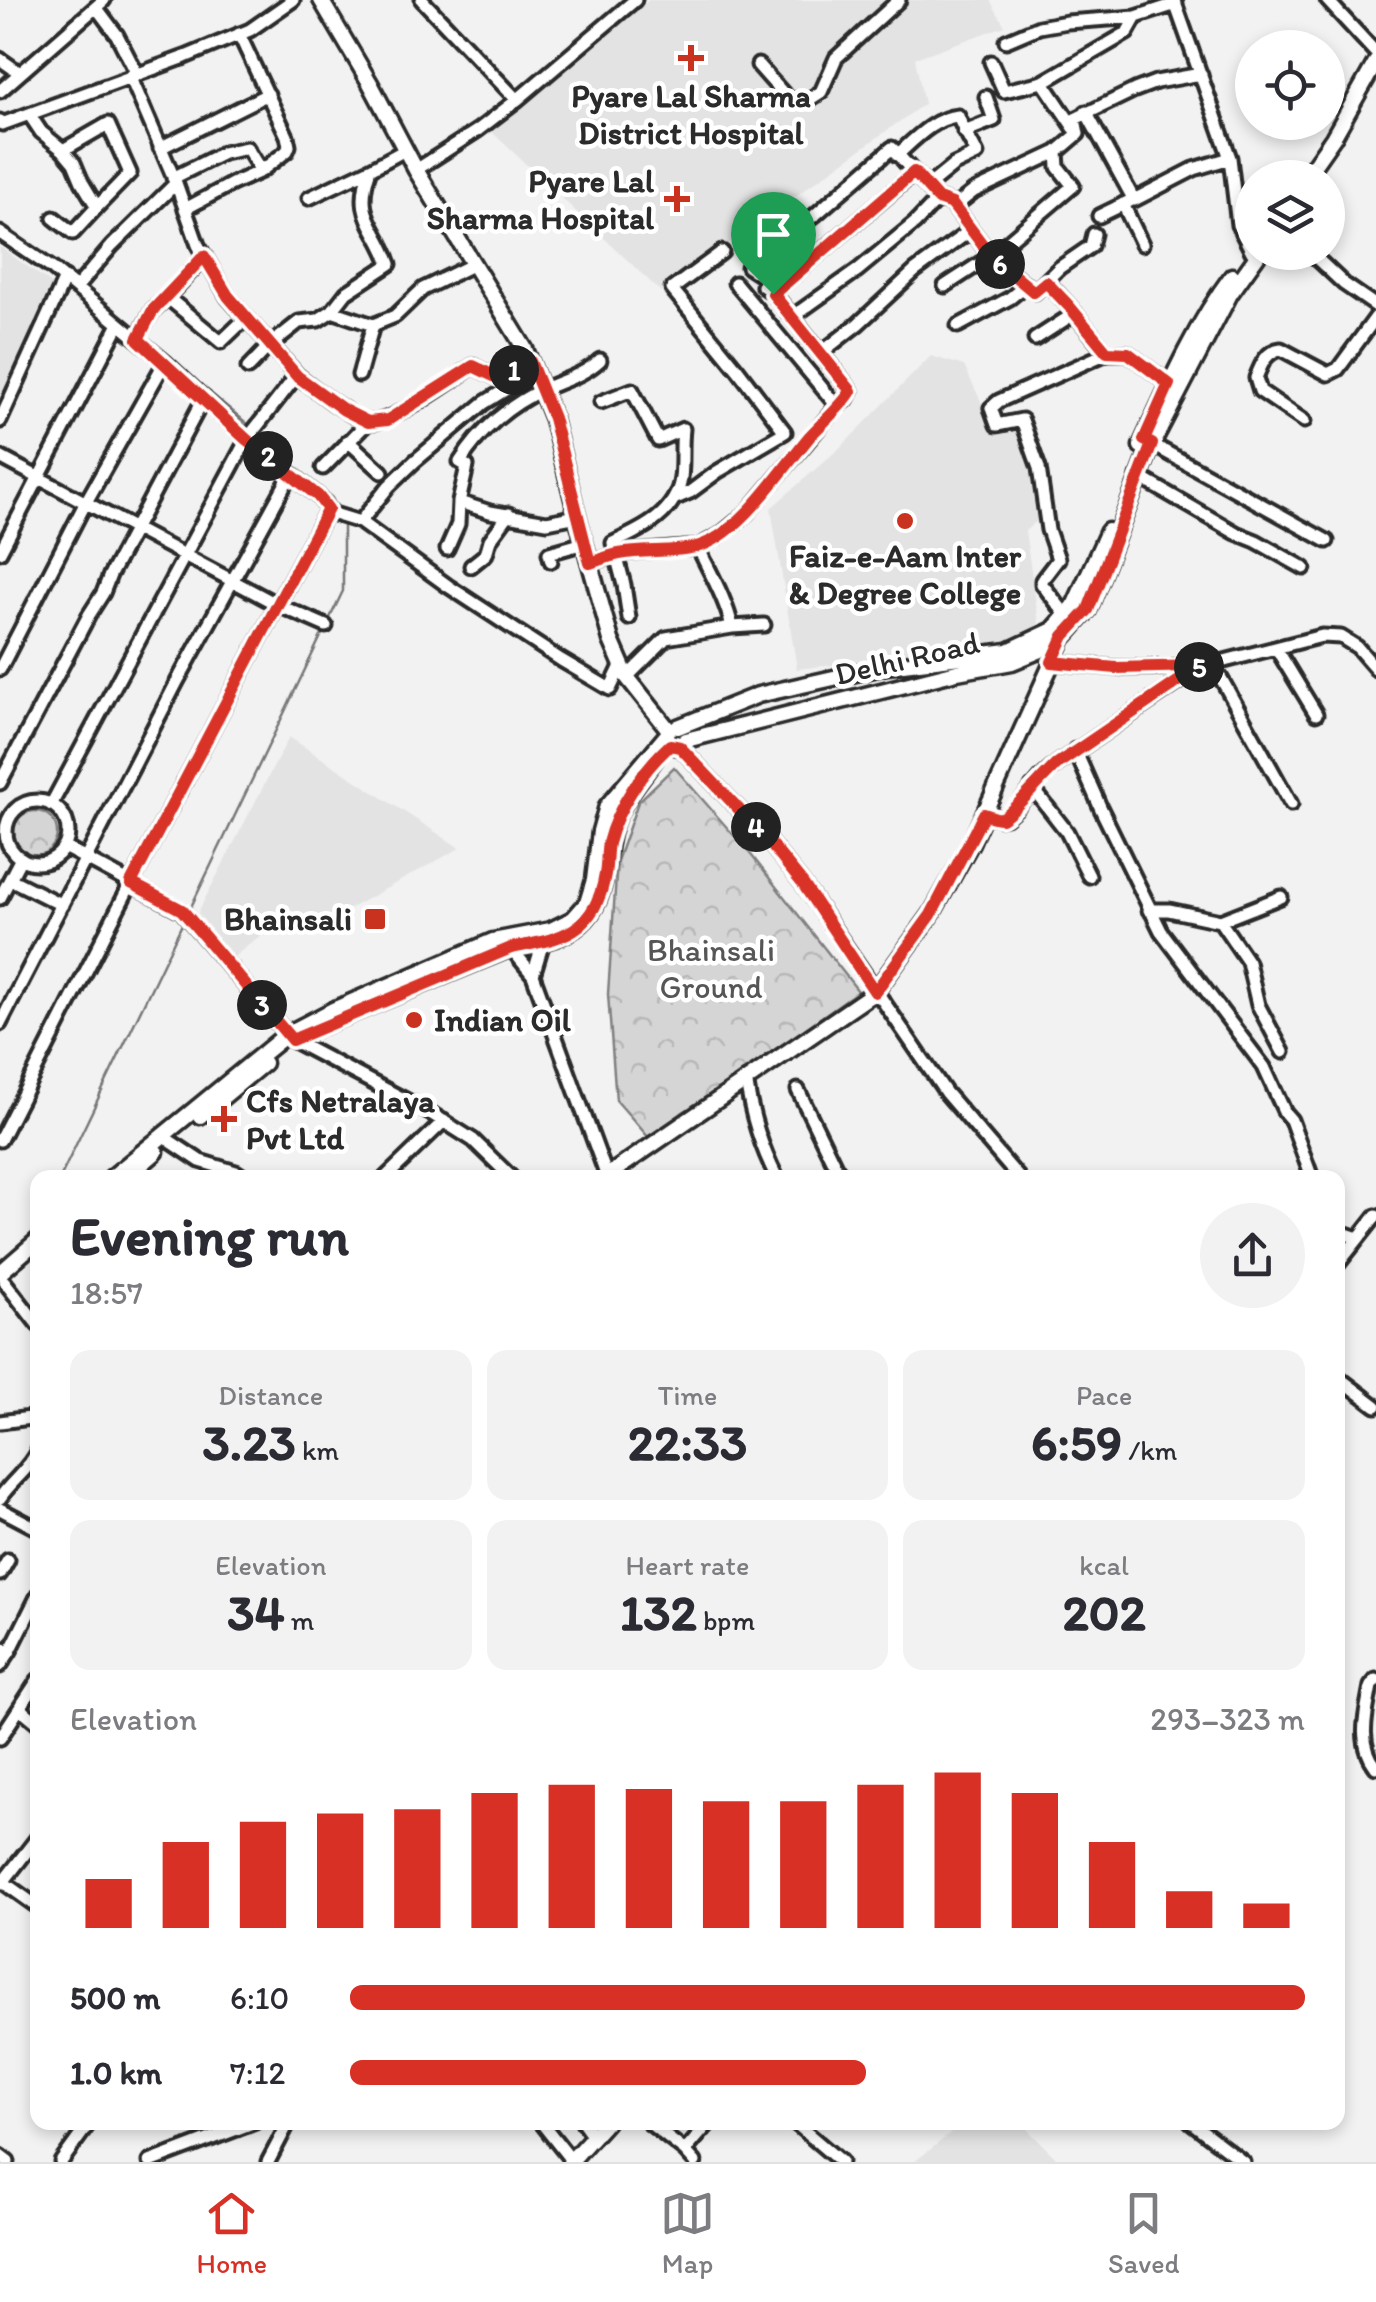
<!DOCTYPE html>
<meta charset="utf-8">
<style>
:root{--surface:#fff;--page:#f2f2f3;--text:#2b2b33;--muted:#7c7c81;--line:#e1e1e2;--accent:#d93025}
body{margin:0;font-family:Itim,sans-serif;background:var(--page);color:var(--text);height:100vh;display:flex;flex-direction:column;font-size:38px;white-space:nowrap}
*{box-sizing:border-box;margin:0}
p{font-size:32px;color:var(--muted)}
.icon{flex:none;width:55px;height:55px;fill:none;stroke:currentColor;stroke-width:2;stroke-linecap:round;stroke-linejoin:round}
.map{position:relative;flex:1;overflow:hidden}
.sheet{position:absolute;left:30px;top:1170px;width:1315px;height:960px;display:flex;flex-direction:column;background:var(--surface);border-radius:20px;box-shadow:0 5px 15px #0003}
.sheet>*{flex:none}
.controls{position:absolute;left:1235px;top:30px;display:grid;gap:20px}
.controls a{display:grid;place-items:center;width:110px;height:110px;border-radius:50%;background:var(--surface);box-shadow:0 5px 15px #0003;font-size:50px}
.pin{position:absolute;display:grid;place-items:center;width:85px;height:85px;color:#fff;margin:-102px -42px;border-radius:50% 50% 50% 0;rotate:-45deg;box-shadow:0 0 10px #0007}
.pin .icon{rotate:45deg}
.km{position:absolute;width:50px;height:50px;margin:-25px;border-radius:50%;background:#222;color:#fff;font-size:28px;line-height:50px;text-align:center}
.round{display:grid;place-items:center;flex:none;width:105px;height:105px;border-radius:52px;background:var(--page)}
.head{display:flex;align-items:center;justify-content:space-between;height:170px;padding:0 40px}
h1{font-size:55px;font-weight:700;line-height:75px}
.figures{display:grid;grid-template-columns:repeat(3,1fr);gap:15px;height:170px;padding:10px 40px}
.figures div{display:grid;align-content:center;border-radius:20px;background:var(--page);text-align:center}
.figures b{font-size:50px;font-weight:700}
.figures small{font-size:28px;font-weight:400}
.figures p{font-size:28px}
.chart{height:280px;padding:20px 40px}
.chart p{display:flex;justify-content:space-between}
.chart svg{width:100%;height:180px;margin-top:10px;stroke:var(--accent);stroke-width:6}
ul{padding:0 40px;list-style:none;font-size:32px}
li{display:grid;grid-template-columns:160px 120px 1fr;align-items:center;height:75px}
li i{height:25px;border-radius:12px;background:var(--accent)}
.dock{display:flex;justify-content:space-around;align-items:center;height:140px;border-top:2px solid var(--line);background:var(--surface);font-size:28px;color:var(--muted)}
.dock a{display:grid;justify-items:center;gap:5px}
.dock .selected{color:var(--accent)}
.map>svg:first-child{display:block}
.built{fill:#e3e3e3}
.park{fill:url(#park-crowns);stroke:#808080;stroke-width:2.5}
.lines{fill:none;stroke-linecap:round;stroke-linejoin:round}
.stream{stroke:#787878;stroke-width:2.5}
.minor-casing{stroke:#2b2b2b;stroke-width:19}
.major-casing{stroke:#2b2b2b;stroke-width:21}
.minor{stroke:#fff;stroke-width:11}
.major{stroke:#fff;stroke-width:14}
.route-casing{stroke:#fff;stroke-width:20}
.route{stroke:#d93025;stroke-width:12}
.poi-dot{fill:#c8321e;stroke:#fff;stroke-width:4}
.labels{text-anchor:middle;stroke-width:9;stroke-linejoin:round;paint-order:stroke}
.poi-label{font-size:32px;font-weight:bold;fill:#2b2b2b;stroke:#fff}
.street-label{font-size:32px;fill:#2b2b2b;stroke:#fff}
.park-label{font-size:32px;fill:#565656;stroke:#fff}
</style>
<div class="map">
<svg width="1376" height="2162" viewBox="0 0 1376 2162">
<defs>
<pattern id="park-crowns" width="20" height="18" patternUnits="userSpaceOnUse" patternTransform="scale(2.5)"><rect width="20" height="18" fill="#d5d5d5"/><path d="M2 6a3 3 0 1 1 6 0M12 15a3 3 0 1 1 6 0" fill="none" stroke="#b7b7b7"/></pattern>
</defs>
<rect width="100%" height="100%" fill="#f2f2f2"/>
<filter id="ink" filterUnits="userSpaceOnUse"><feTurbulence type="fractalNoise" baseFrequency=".01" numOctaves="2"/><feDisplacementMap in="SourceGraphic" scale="20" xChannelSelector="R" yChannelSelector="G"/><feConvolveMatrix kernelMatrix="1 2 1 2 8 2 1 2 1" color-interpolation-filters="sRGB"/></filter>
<g filter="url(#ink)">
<path class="built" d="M649 0H990L1005 26 915 58 924 104 661 292 492 132Z
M0 247 52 284 0 404Z
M931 356 964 366 995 430 1020 423 1048 512 1025 531 1039 623 1026 636 979 648 797 669 771 508 842 446Z
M289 737 460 848 305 933 286 915 231 959 195 918Z
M964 2123H1021L1060 2162H914Z"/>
<path class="park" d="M674 767 752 856 858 991 650 1139 616 1100 608 994 617 861 638 802Z
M13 833a22 22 0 1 1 44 0a22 22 0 1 1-44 0Z"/>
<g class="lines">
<path class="stream" d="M0 226 54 261 62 269
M145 338 250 426
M256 432 332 498 339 512
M328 622 343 591V524
M189 911 324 630
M60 1178 183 922"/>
<defs>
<path id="minor" d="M422 0 517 100
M1174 0 1230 158 1238 225 1252 252
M1327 0 1376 53
M96 7 117 35 137 74
M1006 41 1039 27 1067 22 1136 17 1176 4
M0 59 20 73
M991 62 1004 91 1043 82
M758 65 789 100 810 99 821 92 836 58 899 0
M130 76 176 183 198 245 228 297 297 375
M0 91 104 0
M1086 112 1134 200 1194 169 1230 158
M29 114 41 132 63 150 74 163 82 182 97 207 130 173 108 124 63 150
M0 121 2 124 185 57 250 30 293 0
M1074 128 1043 82 1127 33 1136 17
M964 132 994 120 986 97
M160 148 268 94
M897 155C915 139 934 118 958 116 963 130 971 141 977 154L954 165 927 187
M416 170 478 130 517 100 635 0
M173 178 223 153 247 148 261 171
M309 198 370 169
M1123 204 1142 244
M954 207 974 191 1057 152 1078 134 1075 119 1135 90 1156 82 1201 74
M185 209 232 184 261 171 287 151 289 146 287 136 239 34
M1099 216 1130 201
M54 218 73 233 97 207
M0 233 53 269 165 362 247 439 318 496 328 509 334 514 360 522 448 586 561 660 610 689 622 664
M1310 252 1344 284 1376 306
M205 256 167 297 221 342 246 318
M1046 281 1059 268 1091 246 1094 234
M945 286 991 256 1073 186 1058 167 1057 152
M76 288 112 246 176 183
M773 293 914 173
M332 311 346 293 390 264C376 223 353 218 370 169L405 150
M792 317 858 270 915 223 938 199
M958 326 1010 298 1026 285
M137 339 153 310 167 297
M1035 339 1075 313
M821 353 858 324 915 271 971 230
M248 368 270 345 299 322 318 320 332 311 373 325 395 316 423 289 474 264
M359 375 373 325
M601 402 632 390 658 440 683 429C681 445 683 462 681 478 676 514 643 529 613 543L624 585 629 618
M837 406 846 400 851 391 773 293 763 286 765 278 748 267 815 215 892 148 938 199 952 204 991 256 1035 292 1046 281 1069 306 1107 353H1128L1169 384
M0 421 65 278
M1304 421 1260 391 1256 378C1261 365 1266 351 1281 349L1328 374 1338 369 1376 317
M348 441 382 472
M1148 442 1327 541
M0 457 278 605 326 626
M323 468 368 422
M1138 476 1236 533 1256 541 1304 568
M676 498 690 492 717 472 785 432 738 370 672 289 722 252
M577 516 547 522 490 512 459 502 467 466 460 462C480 430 510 404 544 389 564 380 584 375 600 360
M360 522 389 486 415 461 484 403 534 372
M447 549 458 524 459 502
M0 552 119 324
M551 561 549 553 584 543
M589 563 621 553 698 547 719 536 747 513 837 406 735 283
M471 566 486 554 490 540 509 514
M1066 615 1042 584V580L1058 559 1048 530 1039 468 1022 420 997 425 991 408 999 401 1107 353
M732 627 764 625
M1276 648 1316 714
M1052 662 1117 668 1201 667 1322 636 1341 637 1357 647 1376 669
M1213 664 1291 804
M0 669 86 502 165 362
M627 677 666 638 732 627C726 599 710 573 698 547
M680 747 765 837 803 884 946 1093 1019 1178
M1075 750 1101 809 1161 931 1264 1067 1285 1113 1291 1120 1312 1178
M0 783 89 615 103 593 110 575 204 398
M1032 787 1067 832 1089 876
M6 832a31 31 0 1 1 62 0a31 31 0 1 1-62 0Z
M51 805 247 439 297 375C313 387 351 419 370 422 392 424 452 380 473 366L498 378 530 361
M984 814 1001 818 1006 817 1015 809 1042 777 1057 764 1201 667
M64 847 182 911 292 1040 432 1114 473 1140 512 1178
M10 879 62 905
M0 898 21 858
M1149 910H1169L1220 921 1281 897
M1220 921 1248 962 1258 1005 1283 1052
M510 942 511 948 533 975 606 1174
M533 975 543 942 542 936
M0 1024 178 680 291 474
M746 1079C751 1115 760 1145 777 1178
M798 1090 836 1168 844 1178
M0 1140 131 883 328 509
M170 1141 200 1161 236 1172 245 1178
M385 1178 444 1121
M1338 1228 1340 1232 1358 1238
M1338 1264 1376 1216
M4 1281 38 1325
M1338 1377 1376 1406
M0 1422 38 1417
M0 1498C12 1480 29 1470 38 1450
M0 1509 38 1529
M0 1574 8 1560
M0 1648 10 1651 38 1595
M0 1666 10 1651
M1376 1680 1371 1686C1366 1714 1357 1743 1376 1767
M20 1708 38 1723
M0 1738 38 1680
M0 1880 38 1907
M3 1882 38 1837
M541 2122 571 2160
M583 2122 593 2136
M648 2122 685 2151 695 2162
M794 2122 841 2162
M1191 2122 1243 2162
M685 2151 710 2122
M0 2156 8 2162
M61 2162 90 2122
M150 2162 255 2122
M268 2162 289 2122"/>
<path id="major" d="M321 0 370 83 416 170 525 349 553 419 582 535 611 640 627 677 669 730
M1305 178 1333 138 1376 62
M1141 446C1168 387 1194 327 1232 276
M678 727 758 695 887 666 1008 651 1053 630 1074 606 1108 531
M670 745 680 747 686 740 957 672 1012 662 1041 650 1065 636 1088 610 1152 444 1230 294 1260 252
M315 1029 511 948C563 939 597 931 605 872 608 854 608 836 616 818 625 797 642 778 655 759
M200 1116 264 1063
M111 1178 287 1034 333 1010 493 941 551 930 573 919 587 903 594 880 600 831 607 806 666 736
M126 1178 156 1152
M604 1178 875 992 931 915 971 843 1064 636
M0 1273 38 1240
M570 2162 606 2122"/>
</defs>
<use href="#minor" class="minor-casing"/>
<use href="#major" class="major-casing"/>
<use href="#minor" class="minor"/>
<use href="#major" class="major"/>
</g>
</g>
<g class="lines" filter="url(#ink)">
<defs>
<path id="route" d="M914 172 938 199 952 204 991 256 1034 292 1046 282 1069 306 1107 352 1128 353 1169 384 1144 440 1152 444 1088 610 1064 636 1052 662 1116 668 1201 666 1057 764C1047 773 1008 817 1001 818 998 819 987 815 984 814L931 915 875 992 803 884 765 837 680 747 670 745C643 770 617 807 608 843 606 853 607 864 605 874 596 932 562 939 511 948L292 1040 182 910 131 883 328 509 318 496 246 439 138 339 153 310 204 256 228 296 297 376 344 410 368 422 388 420 473 366 498 378 530 361 553 418 590 563C599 560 609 556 619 554 644 549 671 553 696 547 739 537 782 469 810 436 822 423 844 404 851 391L773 294Z"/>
</defs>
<use href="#route" class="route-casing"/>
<use href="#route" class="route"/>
</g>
<g class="poi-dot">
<path d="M686 43h10v10h10v10h-10v10h-10v-10h-10v-10h10z"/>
<path d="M672 184h10v10h10v10h-10v10h-10v-10h-10v-10h10z"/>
<circle cx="905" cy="521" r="10"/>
<rect x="363" y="907" width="24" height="24" rx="5"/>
<circle cx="414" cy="1020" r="10"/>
<path d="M219 1104h10v10h10v10h-10v10h-10v-10h-10v-10h10z"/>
</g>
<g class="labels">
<g class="poi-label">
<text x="691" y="107">Pyare Lal Sharma<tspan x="691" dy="37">District Hospital</tspan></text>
<text x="654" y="192" text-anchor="end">Pyare Lal<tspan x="654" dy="37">Sharma Hospital</tspan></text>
<text x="905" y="567">Faiz-e-Aam Inter<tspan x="905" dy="37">&amp; Degree College</tspan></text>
<text x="352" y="930" text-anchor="end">Bhainsali</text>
<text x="434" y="1031" text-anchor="start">Indian Oil</text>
<text x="246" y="1112" text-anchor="start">Cfs Netralaya<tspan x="246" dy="37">Pvt Ltd</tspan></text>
</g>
<g class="street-label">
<text transform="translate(907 658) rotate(-13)" y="11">Delhi Road</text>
</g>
<g class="park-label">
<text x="711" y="961">Bhainsali<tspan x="711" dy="37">Ground</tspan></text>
</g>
</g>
</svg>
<div class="controls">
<a><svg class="icon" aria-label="locate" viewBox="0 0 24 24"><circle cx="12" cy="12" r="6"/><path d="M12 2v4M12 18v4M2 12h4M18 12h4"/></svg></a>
<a><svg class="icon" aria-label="layers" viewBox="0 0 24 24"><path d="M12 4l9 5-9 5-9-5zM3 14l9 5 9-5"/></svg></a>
</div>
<div class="pin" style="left:773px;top:294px;background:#1e9e55"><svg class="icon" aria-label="arrive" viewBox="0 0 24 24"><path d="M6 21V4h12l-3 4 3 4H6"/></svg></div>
<b class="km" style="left:514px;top:370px">1</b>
<b class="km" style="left:268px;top:456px">2</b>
<b class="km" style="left:262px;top:1005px">3</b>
<b class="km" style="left:756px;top:827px">4</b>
<b class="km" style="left:1199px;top:667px">5</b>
<b class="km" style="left:1000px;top:264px">6</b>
<section class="sheet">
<div class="head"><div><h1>Evening run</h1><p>18:57</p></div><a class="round"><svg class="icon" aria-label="share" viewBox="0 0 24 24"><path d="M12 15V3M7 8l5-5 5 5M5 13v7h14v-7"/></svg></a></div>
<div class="figures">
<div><p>Distance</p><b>3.23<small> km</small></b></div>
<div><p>Time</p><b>22:33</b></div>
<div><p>Pace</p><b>6:59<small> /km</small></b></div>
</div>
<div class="figures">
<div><p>Elevation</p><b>34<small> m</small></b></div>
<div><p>Heart rate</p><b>132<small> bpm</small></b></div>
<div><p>kcal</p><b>202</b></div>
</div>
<div class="chart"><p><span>Elevation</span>293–323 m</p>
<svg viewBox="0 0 160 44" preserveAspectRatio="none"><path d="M5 44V32M15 44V23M25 44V18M35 44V16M45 44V15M55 44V11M65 44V9M75 44V10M85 44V13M95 44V13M105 44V9M115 44V6M125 44V11M135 44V23M145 44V35M155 44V38"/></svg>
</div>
<ul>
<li><b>500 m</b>6:10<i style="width:100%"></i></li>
<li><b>1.0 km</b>7:12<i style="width:54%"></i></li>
</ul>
</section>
</div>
<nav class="dock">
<a class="selected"><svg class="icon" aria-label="home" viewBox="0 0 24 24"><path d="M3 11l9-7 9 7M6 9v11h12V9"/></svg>Home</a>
<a><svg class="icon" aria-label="map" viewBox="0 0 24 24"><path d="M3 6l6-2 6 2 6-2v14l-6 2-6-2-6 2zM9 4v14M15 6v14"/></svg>Map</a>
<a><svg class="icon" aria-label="saved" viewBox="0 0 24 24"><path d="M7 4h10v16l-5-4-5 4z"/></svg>Saved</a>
</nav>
